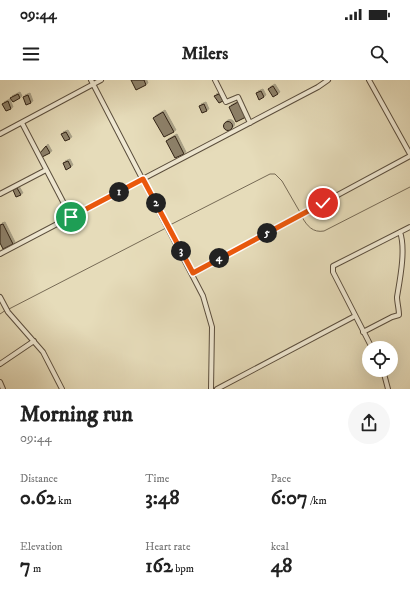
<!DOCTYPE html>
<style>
:root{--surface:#fff;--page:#f6f6f6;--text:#222;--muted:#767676}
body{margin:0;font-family:"IM FELL DW Pica",serif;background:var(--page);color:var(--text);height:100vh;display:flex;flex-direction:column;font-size:15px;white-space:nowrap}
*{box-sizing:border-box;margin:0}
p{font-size:13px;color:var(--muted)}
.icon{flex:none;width:22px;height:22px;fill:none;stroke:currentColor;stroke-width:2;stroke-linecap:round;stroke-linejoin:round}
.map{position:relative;height:309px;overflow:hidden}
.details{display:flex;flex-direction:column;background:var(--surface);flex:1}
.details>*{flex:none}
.controls{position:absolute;left:362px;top:261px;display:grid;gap:8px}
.controls a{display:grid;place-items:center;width:36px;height:36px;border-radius:50%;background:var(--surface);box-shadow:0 4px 16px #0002;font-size:20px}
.pin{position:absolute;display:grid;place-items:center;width:34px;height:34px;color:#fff;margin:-17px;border:2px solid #fff;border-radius:50%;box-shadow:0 1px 4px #0007}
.km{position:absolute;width:20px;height:20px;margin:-10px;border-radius:50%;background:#222;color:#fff;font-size:11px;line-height:20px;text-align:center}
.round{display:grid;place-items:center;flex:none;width:42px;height:42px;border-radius:21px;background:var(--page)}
.headline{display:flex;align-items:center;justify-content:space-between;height:68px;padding:0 20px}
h1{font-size:22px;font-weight:700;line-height:30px}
.stats{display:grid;grid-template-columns:repeat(3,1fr);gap:6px;height:68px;padding:4px 20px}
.stats div{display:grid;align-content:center}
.stats b{font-size:20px;font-weight:700}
.stats small{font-size:11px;font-weight:400}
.stats p{font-size:11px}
.status{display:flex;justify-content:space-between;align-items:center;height:28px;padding:0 20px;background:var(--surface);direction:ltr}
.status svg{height:11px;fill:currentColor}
header{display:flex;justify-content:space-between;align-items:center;height:52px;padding:0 20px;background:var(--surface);font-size:18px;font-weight:700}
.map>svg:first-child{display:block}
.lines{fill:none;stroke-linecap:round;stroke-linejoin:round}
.stream{stroke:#766a55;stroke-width:1}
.building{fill:#8d816a;stroke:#2d1f13;filter:url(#shadow)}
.minor-casing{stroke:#5b4e3d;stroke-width:6}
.minor{stroke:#efe8d2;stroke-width:4}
.route-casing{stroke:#fff;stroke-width:8}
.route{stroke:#ea580c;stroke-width:5}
</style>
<div class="status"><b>09:44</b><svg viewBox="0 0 49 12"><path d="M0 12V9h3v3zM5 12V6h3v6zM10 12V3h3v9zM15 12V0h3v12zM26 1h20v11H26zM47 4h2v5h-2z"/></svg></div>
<header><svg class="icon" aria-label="menu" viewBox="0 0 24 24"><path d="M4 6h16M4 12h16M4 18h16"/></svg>Milers<svg class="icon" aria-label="search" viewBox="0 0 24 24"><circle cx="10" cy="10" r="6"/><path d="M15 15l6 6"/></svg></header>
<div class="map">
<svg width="410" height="309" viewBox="0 0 410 309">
<defs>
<filter id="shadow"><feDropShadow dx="2" dy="-2" stdDeviation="0" flood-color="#0004"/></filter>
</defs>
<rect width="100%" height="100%" fill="#e6dcba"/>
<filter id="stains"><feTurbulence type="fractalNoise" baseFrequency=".005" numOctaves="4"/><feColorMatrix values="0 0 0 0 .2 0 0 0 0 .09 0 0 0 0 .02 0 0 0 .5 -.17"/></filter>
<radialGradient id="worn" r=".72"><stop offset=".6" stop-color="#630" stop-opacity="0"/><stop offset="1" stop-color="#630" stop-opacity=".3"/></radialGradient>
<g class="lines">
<path class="stream" d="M302 137C307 146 313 153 324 151L410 107
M168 146 270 94H275L282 101 301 134
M9 229 166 148
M0 234 6 230"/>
</g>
<path class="building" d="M131 0H144L146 5 136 10Z
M273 6 278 14 273 17 268 9Z
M261 11 264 17 259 20 256 13Z
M18 14 20 18 13 22 10 18Z
M219 14 223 21 219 23 214 16Z
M28 15 31 23 26 25 23 17Z
M8 21 11 29 6 31 2 24Z
M238 22 246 37 236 42 229 27Z
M204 24 207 31 202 33 199 26Z
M163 32 174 52 164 57 153 38Z
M223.5 46a4.5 4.5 0 1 1 9 0a4.5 4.5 0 1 1-9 0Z
M66 52 70 59 65 61 61 54Z
M175 56 184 74 175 78 166 61Z
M46 66 50 73 42 77 40 73Z
M68 81 71 87 66 90 63 83Z
M17 108 21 115 16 117 13 110Z
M3 144 13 164 3 169 0 163V145Z"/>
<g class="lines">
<defs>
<path id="minor" d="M91 0 203 216 212 247 211 309
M215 0 226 22 238 17 250 43
M369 0 410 74
M22 43 71 137
M0 54 101 0
M0 114 46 90
M0 174 318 7 328 0
M193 193 410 76
M0 217 8 232 43 272 62 309
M363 252 392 237 399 235C399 229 397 222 397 217 400 199 406 169 400 152
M372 268 333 192V186L410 147
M0 284 34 261
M383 290 388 309
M0 302 3 309
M217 309 355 236"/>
</defs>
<use href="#minor" class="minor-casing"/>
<use href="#minor" class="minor"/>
</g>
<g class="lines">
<defs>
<path id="route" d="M71 137 143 99 193 193 323 123"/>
</defs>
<use href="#route" class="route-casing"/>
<use href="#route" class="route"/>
</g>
<rect width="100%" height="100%" filter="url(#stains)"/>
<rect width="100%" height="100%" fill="url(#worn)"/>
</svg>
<div class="controls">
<a><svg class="icon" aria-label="locate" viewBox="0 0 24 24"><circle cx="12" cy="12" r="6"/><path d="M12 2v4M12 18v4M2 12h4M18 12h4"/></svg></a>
</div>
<div class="pin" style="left:71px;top:137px;background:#1e9e55"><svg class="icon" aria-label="arrive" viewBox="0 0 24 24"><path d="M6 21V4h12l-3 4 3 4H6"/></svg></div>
<div class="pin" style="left:323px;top:123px;background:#d93025"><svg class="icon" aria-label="check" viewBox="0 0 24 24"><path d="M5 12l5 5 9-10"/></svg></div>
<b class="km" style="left:119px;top:112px">1</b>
<b class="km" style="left:156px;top:123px">2</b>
<b class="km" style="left:181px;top:171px">3</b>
<b class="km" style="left:219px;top:178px">4</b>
<b class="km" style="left:267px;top:153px">5</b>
</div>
<section class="details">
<div class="headline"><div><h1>Morning run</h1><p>09:44</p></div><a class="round"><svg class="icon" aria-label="share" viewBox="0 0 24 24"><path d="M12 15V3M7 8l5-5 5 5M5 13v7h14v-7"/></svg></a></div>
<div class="stats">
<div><p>Distance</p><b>0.62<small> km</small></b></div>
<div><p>Time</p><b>3:48</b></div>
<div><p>Pace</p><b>6:07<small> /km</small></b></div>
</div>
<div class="stats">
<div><p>Elevation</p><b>7<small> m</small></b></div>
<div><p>Heart rate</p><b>162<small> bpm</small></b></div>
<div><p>kcal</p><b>48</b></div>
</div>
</section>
